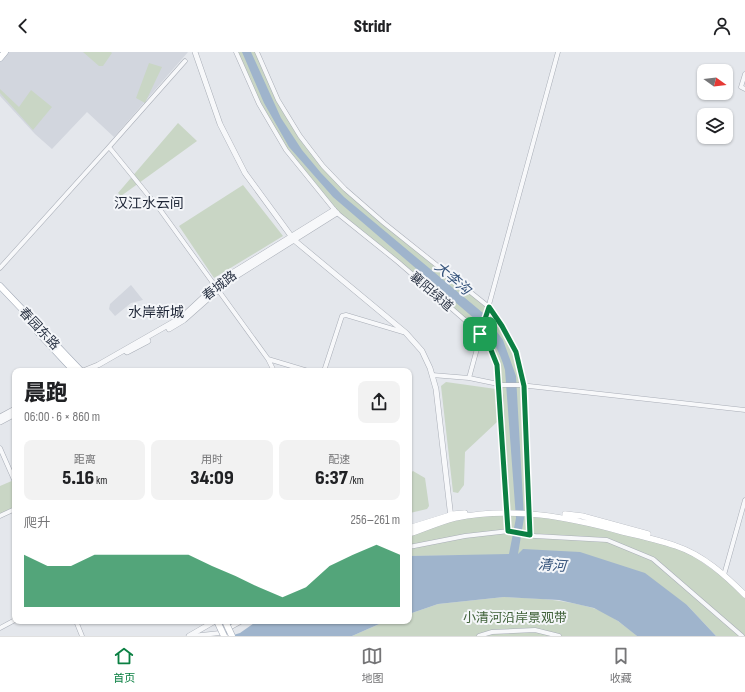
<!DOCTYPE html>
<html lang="zh">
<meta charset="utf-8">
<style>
:root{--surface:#fff;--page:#f2f2f2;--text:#202124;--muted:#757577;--line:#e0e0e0;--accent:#0b8043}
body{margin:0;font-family:"Sofia Sans Condensed","Noto Sans SC",sans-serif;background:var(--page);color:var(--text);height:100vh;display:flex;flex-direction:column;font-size:15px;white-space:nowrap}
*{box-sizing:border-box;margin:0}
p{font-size:13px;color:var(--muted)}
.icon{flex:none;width:22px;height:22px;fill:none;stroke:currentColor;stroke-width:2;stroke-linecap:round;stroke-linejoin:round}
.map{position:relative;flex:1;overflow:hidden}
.details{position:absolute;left:12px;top:316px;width:400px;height:256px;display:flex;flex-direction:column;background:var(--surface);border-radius:8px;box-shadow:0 1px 3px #0004}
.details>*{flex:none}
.needle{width:26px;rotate:105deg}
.fabs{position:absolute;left:697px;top:12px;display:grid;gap:8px}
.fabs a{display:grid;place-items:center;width:36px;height:36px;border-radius:8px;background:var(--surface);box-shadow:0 1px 3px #0004;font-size:20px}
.pin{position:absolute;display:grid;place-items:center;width:34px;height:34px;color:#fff;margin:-17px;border-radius:8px;box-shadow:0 2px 6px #0006}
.round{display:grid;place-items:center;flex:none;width:42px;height:42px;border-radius:8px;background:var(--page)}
.headline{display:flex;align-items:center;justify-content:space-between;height:68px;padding:0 12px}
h1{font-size:22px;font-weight:800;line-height:30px}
.figures{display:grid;grid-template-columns:repeat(3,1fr);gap:6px;height:68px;padding:4px 12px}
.figures div{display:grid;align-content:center;border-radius:8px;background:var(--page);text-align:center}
.figures b{font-size:20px;font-weight:800}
.figures small{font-size:11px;font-weight:400}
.figures p{font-size:11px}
.chart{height:112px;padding:8px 12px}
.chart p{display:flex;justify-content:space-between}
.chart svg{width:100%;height:72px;margin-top:4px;fill:var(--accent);opacity:.7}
header{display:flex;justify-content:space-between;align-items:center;height:52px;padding:0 12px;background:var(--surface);font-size:18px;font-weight:800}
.tab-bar{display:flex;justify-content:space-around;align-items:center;height:56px;border-top:1px solid var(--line);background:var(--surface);font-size:11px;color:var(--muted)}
.tab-bar a{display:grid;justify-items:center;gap:2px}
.tab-bar .current{color:var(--accent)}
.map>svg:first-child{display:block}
.built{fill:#d2d6de}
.green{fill:#c9d6c5}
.water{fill:#9fb4cc}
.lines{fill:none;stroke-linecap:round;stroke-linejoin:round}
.minor-casing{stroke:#a9aeb7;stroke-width:5}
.tertiary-casing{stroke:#a9aeb7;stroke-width:6}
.secondary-casing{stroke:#a9aeb7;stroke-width:6}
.primary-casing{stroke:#a3abb8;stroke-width:7}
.minor{stroke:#f7f8fa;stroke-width:4}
.tertiary{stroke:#f7f8fa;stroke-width:5}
.secondary{stroke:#fff;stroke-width:5.5}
.primary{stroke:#fff;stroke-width:6}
.primary-bridge-casing{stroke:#a3abb8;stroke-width:7;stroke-linecap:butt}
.primary-bridge{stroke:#fff;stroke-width:6}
.route-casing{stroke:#fff;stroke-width:8}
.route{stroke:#0b8043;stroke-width:5}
.labels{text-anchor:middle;stroke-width:4;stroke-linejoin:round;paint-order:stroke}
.street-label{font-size:13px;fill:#2b3445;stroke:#f4f6f9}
.park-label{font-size:13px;fill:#3f6138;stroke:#f4f6f9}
.neighbourhood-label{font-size:14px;fill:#1d2536;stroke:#f4f6f9}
.water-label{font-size:14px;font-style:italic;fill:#34527a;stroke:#f4f6f9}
</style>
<header><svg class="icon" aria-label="back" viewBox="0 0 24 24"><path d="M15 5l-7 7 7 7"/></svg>Stridr<svg class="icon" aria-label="person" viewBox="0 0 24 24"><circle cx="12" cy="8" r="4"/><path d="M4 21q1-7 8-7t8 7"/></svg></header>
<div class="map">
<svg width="745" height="584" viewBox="0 0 745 584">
<rect width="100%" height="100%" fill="#e4e7ec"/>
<path class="built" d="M8 0H188L114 85 87 60 52 97 35 82 0 44V10Z
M131 233 143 248 131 251 115 264 109 257 110 252Z"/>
<path class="green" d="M83 0H111L112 1 103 14H99Z
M236 0H257L278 48 300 84 345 137 489 255 502 273 516 300 524 334 530 470 531 459 582 466 678 493 745 541V584H716L687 553 518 503 409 504V482L455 466 507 461 497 313 480 282 337 161 286 98 259 52Z
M149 11 162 15 145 51 136 46Z
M0 37 19 55 31 38 52 55 33 78 0 41Z
M178 71 197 89 121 144 118 141Z
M243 133 283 184 214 226 179 174Z
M446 330 496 337 497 370 465 400 464 433 458 441 453 440 441 334Z
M413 419 425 426 429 454 427 457 410 461H409V422Z
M14 428 15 457 0 463V434Z
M504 545C534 546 564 547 593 556 609 561 624 573 637 584H352L386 569H409V562L438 552Z"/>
<path class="water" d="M242 0H251L281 66 302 98 321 121 344 145 483 261 503 288 516 324 524 466 518 502 523 497 580 500 645 521 687 553 716 584H637L618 569 594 556 559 548 504 545 438 552 409 562V504L509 502 516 466 505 318C500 299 490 283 476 268L333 145 289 95 264 51Z
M257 569H386L352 584H230L240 581Z"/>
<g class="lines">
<defs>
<path id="minor" d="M236 0 259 52 286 98 337 161 398 210 481 282C492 298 497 313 500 332L509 479
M257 0 278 48 300 84 323 114 345 137 384 171 489 255 502 273 516 300 524 334 530 483
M558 0 469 326 503 333H520L745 358
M745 22 741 35 745 37
M109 95 185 9
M0 216 109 95 161 159 268 307 274 319
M268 307 308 319
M324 319 342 264 346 263 403 280
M432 323 469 326
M0 396 15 430
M0 464 15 457
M409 495 465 484 509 479 535 484 607 488 653 507 742 584
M724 523 745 448
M76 569 82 584
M0 576 15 568
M192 584 220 581 242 569
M479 584 492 580 535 578 559 584"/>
<path id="tertiary" d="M195 0 220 72 245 121 294 188 406 281 422 299 430 316 436 337 451 466
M169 277 184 268 227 230 337 161
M127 300 148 289
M83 319 98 313 182 265 224 226 334 158
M0 365 15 357
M0 370 15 362
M189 584 215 569"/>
<path id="secondary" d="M565 462 582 464 648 482
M409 476 454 462 465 461
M409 482C424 477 439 470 455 466 512 454 568 465 623 480 641 484 659 488 676 494 703 503 725 523 745 543"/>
<path id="primary" d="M0 6 5 0
M0 234 81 319
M36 278 74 319"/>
</defs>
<use href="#minor" class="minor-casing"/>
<use href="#tertiary" class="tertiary-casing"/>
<use href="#secondary" class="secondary-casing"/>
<use href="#primary" class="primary-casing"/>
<use href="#minor" class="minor"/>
<use href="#tertiary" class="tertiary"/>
<use href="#secondary" class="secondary"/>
<use href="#primary" class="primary"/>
<defs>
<path id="primary-bridge" d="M217 569 224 584
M225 569 232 584"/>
</defs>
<use href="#primary-bridge" class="primary-bridge-casing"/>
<use href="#primary-bridge" class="primary-bridge"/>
</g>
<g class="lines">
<defs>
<path id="route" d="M489 255 502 274 516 300 524 334 530 483 508 479 497 313 489 293 480 282Z"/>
</defs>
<use href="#route" class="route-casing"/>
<use href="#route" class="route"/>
</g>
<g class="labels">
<g class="street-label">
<text transform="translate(219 233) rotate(-38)" y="5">春城路</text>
<text transform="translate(432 239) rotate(41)" y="5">襄阳绿道</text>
<text transform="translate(40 276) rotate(47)" y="5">春园东路</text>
</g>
<g class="park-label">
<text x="515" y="570">小清河沿岸景观带</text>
</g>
<g class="neighbourhood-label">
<text x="149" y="156">汉江水云间</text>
<text x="156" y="265">水岸新城</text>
</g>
<g class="water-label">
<text transform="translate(453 226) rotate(41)" y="5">大李沟</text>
<text transform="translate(552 513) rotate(4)" y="5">清河</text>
</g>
</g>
</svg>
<div class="fabs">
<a><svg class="needle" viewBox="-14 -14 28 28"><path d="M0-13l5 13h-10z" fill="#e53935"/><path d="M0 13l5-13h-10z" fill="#757577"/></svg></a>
<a><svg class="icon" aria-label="layers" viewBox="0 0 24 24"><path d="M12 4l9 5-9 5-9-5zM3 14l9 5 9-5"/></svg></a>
</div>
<div class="pin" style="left:480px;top:282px;background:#1e9e55"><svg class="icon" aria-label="arrive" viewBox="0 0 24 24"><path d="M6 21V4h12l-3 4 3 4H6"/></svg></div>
<section class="details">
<div class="headline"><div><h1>晨跑</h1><p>06:00 · 6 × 860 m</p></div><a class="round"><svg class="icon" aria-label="share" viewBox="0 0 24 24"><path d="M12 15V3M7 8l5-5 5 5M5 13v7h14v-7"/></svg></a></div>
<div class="figures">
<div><p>距离</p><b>5.16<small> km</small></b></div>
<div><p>用时</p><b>34:09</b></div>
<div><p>配速</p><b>6:37<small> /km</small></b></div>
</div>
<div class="chart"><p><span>爬升</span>256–261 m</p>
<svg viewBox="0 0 160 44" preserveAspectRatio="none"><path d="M0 44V12L10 19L20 19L30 12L40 12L50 12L60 12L70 12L80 19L90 25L100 32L110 38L120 32L130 19L140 12L150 6L160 12V44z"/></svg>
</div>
</section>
</div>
<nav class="tab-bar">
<a class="current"><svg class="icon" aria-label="home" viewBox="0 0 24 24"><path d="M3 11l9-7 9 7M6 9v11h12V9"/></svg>首页</a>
<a><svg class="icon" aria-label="map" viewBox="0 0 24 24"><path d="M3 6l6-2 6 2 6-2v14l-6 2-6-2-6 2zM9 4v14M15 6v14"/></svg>地图</a>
<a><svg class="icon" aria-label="saved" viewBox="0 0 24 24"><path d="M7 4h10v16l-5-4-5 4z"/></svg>收藏</a>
</nav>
